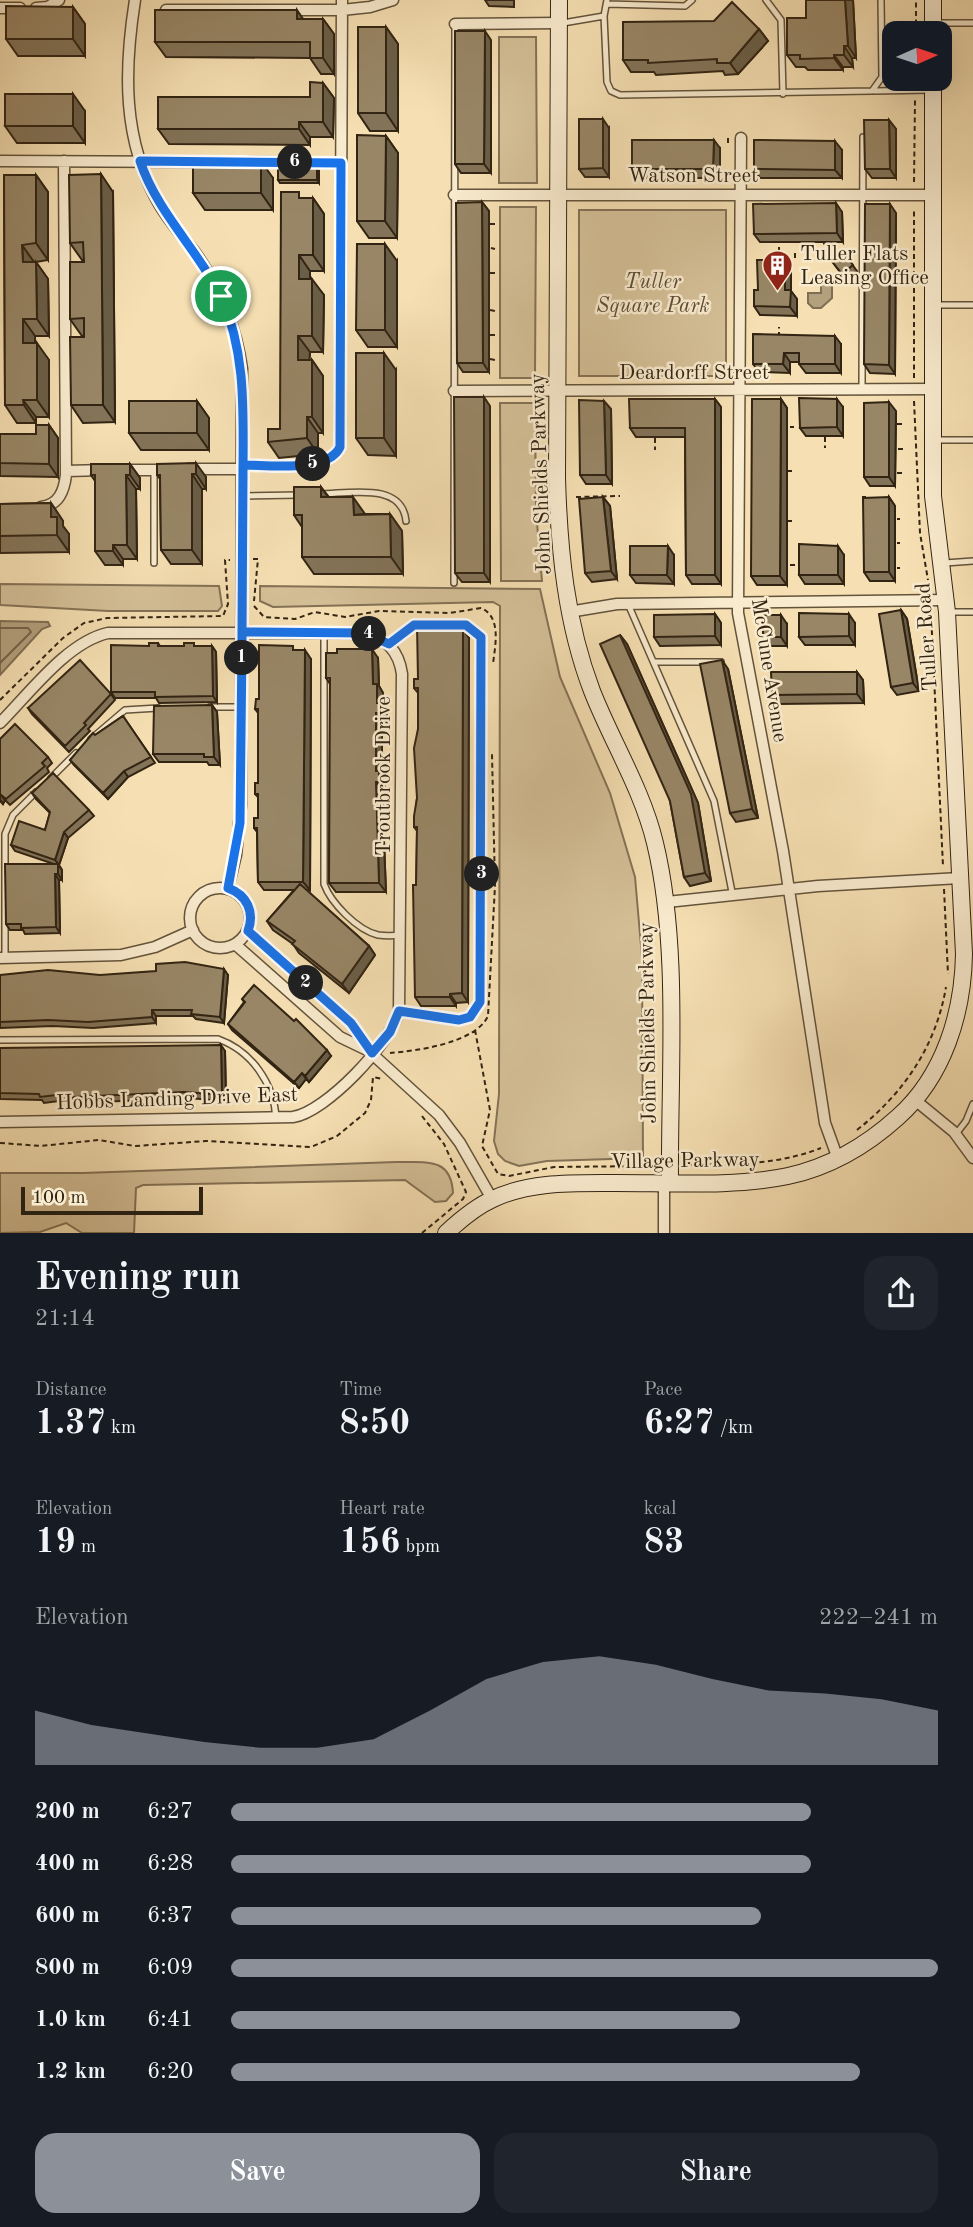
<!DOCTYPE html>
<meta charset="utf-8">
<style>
:root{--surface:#171b24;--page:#20242c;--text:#f1f3f6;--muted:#9ea1a6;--accent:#8c9099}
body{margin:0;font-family:"Old Standard TT",serif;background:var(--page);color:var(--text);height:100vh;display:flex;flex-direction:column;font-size:26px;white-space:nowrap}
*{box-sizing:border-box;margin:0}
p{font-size:23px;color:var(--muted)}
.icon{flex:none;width:38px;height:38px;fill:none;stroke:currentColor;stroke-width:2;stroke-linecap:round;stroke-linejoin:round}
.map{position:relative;height:1233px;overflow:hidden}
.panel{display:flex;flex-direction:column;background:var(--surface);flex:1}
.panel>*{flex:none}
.needle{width:46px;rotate:87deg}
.buttons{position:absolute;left:882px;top:21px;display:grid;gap:14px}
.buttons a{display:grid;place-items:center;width:70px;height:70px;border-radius:14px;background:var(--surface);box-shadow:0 7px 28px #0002;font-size:35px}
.scale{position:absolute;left:21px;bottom:18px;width:182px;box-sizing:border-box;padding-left:7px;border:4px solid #322413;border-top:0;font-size:19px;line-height:24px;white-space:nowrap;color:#322413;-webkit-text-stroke:5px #f9ebce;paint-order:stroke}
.pin{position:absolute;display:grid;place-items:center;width:60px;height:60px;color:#fff;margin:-30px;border:4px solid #fff;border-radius:50%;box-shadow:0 2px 7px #0007}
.km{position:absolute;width:35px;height:35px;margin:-18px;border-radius:50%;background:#222;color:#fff;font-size:19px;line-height:35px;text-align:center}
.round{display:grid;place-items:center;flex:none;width:74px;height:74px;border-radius:21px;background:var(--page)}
.head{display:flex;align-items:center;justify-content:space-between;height:119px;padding:0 35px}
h1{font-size:38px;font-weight:800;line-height:52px}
.stats{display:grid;grid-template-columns:repeat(3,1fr);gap:10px;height:119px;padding:7px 35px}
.stats div{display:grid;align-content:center}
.stats b{font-size:35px;font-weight:800}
.stats small{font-size:19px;font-weight:400}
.stats p{font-size:19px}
.chart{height:196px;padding:14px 35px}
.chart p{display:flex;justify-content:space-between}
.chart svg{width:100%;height:126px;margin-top:7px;fill:var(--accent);opacity:.7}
.cta{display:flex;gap:14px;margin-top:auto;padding:14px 35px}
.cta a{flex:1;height:80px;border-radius:21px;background:var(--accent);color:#fff;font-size:28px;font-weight:800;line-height:80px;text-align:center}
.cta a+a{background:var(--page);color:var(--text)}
ul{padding:0 35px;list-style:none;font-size:23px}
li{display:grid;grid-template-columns:112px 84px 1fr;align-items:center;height:52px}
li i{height:18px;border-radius:9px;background:var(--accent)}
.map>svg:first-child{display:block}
.green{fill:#d5c098;stroke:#847256;stroke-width:2}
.water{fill:#b3a07d;stroke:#7f6e53;stroke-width:2}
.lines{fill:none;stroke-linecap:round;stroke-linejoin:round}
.shore{stroke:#726248;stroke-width:2}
.lane-casing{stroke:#63533b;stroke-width:8}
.street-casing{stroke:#63533b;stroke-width:13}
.secondary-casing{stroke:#322413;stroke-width:18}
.path{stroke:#322413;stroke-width:2;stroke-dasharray:5 3.5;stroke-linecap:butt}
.lane{stroke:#f9ebce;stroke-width:5}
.street{stroke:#f9ebce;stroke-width:10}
.secondary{stroke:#f9ebce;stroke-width:16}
.wall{fill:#837358;stroke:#322413;stroke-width:2}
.shaded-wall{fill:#6a5e47;stroke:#322413;stroke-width:2}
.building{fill:#988666;stroke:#322413;stroke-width:2}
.route-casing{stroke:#fff;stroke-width:14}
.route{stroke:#1a73e8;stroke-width:9}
.labels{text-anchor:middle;stroke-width:5;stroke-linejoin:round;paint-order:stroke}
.street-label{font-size:21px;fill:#322413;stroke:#f9ebce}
.poi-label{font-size:21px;fill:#322413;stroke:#f9ebce;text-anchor:start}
.park-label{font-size:21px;font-style:italic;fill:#5b4b34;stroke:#f9ebce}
</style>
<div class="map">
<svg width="973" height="1233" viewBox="0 0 973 1233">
<rect width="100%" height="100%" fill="#f6e0b3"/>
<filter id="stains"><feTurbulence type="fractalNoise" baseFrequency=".00286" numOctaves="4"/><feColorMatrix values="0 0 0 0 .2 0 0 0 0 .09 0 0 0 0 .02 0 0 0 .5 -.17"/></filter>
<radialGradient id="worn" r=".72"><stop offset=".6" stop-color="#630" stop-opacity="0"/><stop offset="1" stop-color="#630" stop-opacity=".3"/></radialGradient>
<path class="green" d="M499 37H536L537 183H499Z
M500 207H536L535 378H500Z
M579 210H726V376H579Z
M500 403H535L536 511 542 581H501Z
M0 584 219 586 222 606 218 611H108L0 605Z
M260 586 540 589 560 677 610 793 635 877 642 957 643 1158 547 1161 519 1166 505 1161 498 1154 494 1141 499 1094 500 606 493 602 273 607 260 601Z
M396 1162C425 1163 451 1156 453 1193L446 1201 435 1202 405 1180 143 1185 136 1188 134 1233H82L66 1223 40 1232 0 1233V1173H83Z"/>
<path class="water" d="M821 280H828L832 285V298L821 308H813L808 303V293H821Z
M0 621 48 622 50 626 42 629 0 675Z"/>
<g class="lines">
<path class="shore" d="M0 628H28L31 632 0 663"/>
<defs>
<path id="lane" d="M607 0 604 16 607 82 611 91 620 95 872 91 882 77 881 0
M766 0 781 20 783 94
M607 4 685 6 692 0
M563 23 604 16
M934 23H973
M874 91 930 90
M936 305H973
M862 389 863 137
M936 440H973
M154 470V563
M319 494C348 494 402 481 406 521
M243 496 299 495
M945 563 973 561
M454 583 455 24
M628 604 714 801 733 897
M950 612H973
M324 633V884C331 903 357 930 378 935 385 936 393 936 401 935
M389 644 414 625H424
M654 662H721
M210 707H241
M91 739 125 710 158 708
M51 778 76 753
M5 958V834L13 815 36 792
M399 1011 459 1020 470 1017 480 1002 483 648C479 620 457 625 434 625
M0 1040 218 1039C252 1051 274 1084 276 1118
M956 1134 966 1121 973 1104"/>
<path id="street" d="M135 0C124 70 122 140 159 204 169 221 182 236 194 251 220 287 236 326 242 369L241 805 236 855 228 888
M0 8H20
M36 8 48 7 59 0
M166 10H342L370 7 393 0
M455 24 559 23
M741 138 738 613 783 851 825 1123 838 1159
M0 161 205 162
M249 162 341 163
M454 195H932
M454 391 933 389
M243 465C269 465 329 473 340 447L342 0
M188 469H243
M122 470H168
M66 471 105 470
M41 507C59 505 64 491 66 475L64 161
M569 612 617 604 946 600
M0 723C29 694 67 642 108 633H365C387 638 399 652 402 674L399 1011C391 1043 326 1112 293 1117L0 1122
M190 918a30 30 0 1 1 60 0a30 30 0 1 1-60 0Z
M667 902 818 886 960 878
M248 931 351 1023 370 1052 439 1115 460 1143 492 1199
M236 945 340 1037 369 1051
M0 958 121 955 155 947 193 930
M915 1100 954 1132 973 1158
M664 1182V1233"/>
<path id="secondary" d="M559 0 557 478C559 550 566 623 592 691 612 742 642 789 655 843 680 946 669 1075 670 1182
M933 33V0
M446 1233C460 1220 475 1207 493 1199 527 1183 565 1183 602 1183 661 1182 731 1188 788 1176 830 1167 866 1146 898 1117 944 1076 963 1013 964 954L947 612 933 496V79"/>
</defs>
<use href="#lane" class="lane-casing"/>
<use href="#street" class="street-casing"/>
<use href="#secondary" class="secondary-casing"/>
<path class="path" d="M916 33V0
M728 138V146
M914 182 915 100
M490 224H495
M779 247V253
M491 248 495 249
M795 253V259
M824 253V242
M774 257V253
M490 273H495
M490 310 495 311
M490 335H495
M779 337V327
M490 359 495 360
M914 378V208
M914 401 920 533 928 580
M897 424H903
M790 427H794
M825 437V448
M655 438V450
M898 449H903
M787 471H794
M897 473H902
M576 497 620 496
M862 497H866
M897 519H900
M787 521H795
M897 543H900
M253 559H258L254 601
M790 565H795
M897 568H900
M254 606 264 617 295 619 315 612 345 617 379 611 450 613 481 608C502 617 495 646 493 664
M931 613 943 866
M0 700 63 638 84 623 107 618 223 616 228 604 225 560H230
M944 889 948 974
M475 1030 490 1110 482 1146 498 1174 509 1176 554 1167 647 1166V1163L656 1162
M390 1053C416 1051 476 1043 488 1016L495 886 492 754
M857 1130C904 1093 936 1046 946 987
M0 1143 41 1146 99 1140 135 1146 206 1141 311 1147 337 1136 365 1113 371 1100 373 1077 382 1079
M686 1162H689V1165C735 1164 778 1165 821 1148
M422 1233 463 1199 466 1192 444 1144 422 1116"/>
<use href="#lane" class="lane"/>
<use href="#street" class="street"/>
<use href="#secondary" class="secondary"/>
</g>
<path class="wall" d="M485 0H514V7L489 6Z
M806 0H853L856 58H852L853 67H843V70H808L805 67H796L787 55 806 18Z
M73 7 85 24V56H18L6 39Z
M303 19H323L334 34V74H321L310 58 166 57 155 42Z
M386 27 398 44V131H370L358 113Z
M759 29 768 41 738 74 725 75 723 71 656 75 654 72H631L623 60Z
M491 40V173H461L455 164Z
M323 83 334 98 333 137H310V145L169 144 158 129 310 97Z
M85 111V143H17L5 126Z
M889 120 896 129V178H872L865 169Z
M609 128V177H585L579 169Z
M386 136 398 153 397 238H369L357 221Z
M720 148V178H638L632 169Z
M842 150V178H760L754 169Z
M317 168 319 171V183H280L278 180Z
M4 175H36L48 192V260L36 262 48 279 49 336H35V343L49 360V417H36V423H17L5 405Z
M273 178V210H205L193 193Z
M113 192 115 422 83 423 71 405 84 336H82L70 319 83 260H82L70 243Z
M303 198H313L324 214V271H310V279L324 295 323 352H310L309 360H312L323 376V433H318V454L279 458 268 442 280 429Z
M482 202 489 211V372H463L457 363Z
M842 212 843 242H760L754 234Z
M896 213 895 374 870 373 864 364Z
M842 251 857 271 846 280 831 260Z
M397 261V347H368L356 330Z
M791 269V291L797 299V316L760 315 754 306 758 290Z
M753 334 841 344V373H806L799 364V362H790V373L759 372 753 364Z
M396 370V456L368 455 356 438Z
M715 399 721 407V584H692L686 575 685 437H636L630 428Z
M781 399 787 408V585H757L751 576Z
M197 401 209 418V450H141L129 433Z
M490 406V582H462L455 573Z
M843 407V436H806L800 428Z
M611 409 612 484H586L580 475Z
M896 411 895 486H870L864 477Z
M49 425 58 438V477L0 476V434H36Z
M130 464 140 478V489H136L137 559H123V565H105L95 551V481L91 475Z
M157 464 206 477V489H202V564H171L161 550 160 479 157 475Z
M321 487 329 497 365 514H390L402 531 403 574H314L302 557V527L294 515Z
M603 497 610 506 617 579 592 582 585 573Z
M889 497 895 506V581H870L864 572Z
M51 503 63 521V526L69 534V552L0 553V504Z
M674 555V584L636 583 630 575Z
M844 555V584H805L799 575Z
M901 610 907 619 919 691 897 695 891 687Z
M715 614 721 623V645L660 646 654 637Z
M855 623V645H805L799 637Z
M787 624V646H770L763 637Z
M451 625 454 629 469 638 468 1002 456 1003V1006H421L415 997 417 831 414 827 417 798 418 729V693L414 688 418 679Z
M620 635 627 644 698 803 711 881 690 886 684 877 670 801Z
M158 643 160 646H212L216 652 217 702 159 703 156 698H115L111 692 149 646Z
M296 650 311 659 310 890H306L369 946 375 955 349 993 299 953 293 944 273 930 267 921 294 890H264L258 882 257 832 254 828 258 818V797L255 794 258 783V713L255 709 259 699Z
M378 658 379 686 383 693V707L387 712V722H382V776L385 780V791H382L386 892H336L329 883 330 684 326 678Z
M728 669 758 818 736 822 730 813Z
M857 672 863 680 864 703 778 704 772 695Z
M111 694 115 700 88 729 90 731 69 752 32 714 28 708Z
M212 705 217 712 220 765H209L207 762H159L153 754Z
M123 716 155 763 128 777 108 799 74 765 70 760 95 735Z
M0 739 48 757 52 763 47 768 49 772 10 805 5 800 3 804 0 801Z
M32 793 89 810 94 816 68 838 59 865 62 870V880H59L60 933 25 934 23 930H10L6 924 54 864 15 851 11 845 45 830 50 813 36 799Z
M0 975H228L224 1023 196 1019 193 1016H156V1023L93 1028 53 1026 0 1028Z
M242 999 331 1056 309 1082 306 1079 299 1088 232 1030 228 1024 244 1002Z
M0 1048 225 1051 226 1101 188 1098 77 1103 75 1099 44 1103 42 1100 0 1099Z"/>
<path class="shaded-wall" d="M845 0H853L856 58 848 46Z
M73 7 85 24V56L73 39Z
M297 10 308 26 297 19Z
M323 19 334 34V74L323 58Z
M386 27 398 44V131L386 113Z
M759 29 768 41 738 74 730 63Z
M485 31 491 40V173L484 164Z
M844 46 852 58 853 67 844 55Z
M834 55 843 67V70L834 58Z
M323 83 334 98 333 137 323 122Z
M73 94 85 111V143L73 126Z
M603 119 609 128V177L603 168Z
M889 120 896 129V178L890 169Z
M299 122 310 137V145L299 129Z
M386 136 398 153 397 238 385 221Z
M714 140 720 148V178L713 169Z
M835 141 842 150V178L835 170Z
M261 161 273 178V210L261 193Z
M317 168 319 171V183L317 180Z
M101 174 113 192 115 422 103 405Z
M36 175 48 192V260L36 243Z
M313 198 324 214V271L313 255Z
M482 202 489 211V372L483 363Z
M836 203 842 212 843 242 837 233Z
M890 204 896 213 895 374 889 365Z
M385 244 397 261V347L385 330Z
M22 245 34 262H23Z
M299 255 310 271V295L299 279Z
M785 260 791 269V291L797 299V316L790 307 785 290Z
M36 262 48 279 49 336 37 319Z
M312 279 324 295 323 352 312 336Z
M23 319 35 336V360L23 343Z
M298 336 310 352 309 370 298 360Z
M835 336 841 344V373L835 364Z
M37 343 49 360V417L37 400Z
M384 353 396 370V456L384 438Z
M784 353 790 362V373L783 364Z
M312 360 323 376V433L312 417Z
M484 397 490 406V582L484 573Z
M715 399 721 407V584L715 575Z
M781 399 787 408V585L780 576Z
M837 399 843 407V436L837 427Z
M23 400 36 417V423L24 405Z
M197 401 209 418V450L197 433Z
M604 401 611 409 612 484 606 475Z
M889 402 896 411 895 486 889 477Z
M307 417 318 433V454L307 438Z
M49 425 58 438V477L49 464Z
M196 463 206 477V489L196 474Z
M130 464 140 478V489L130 475Z
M192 474 202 489V564L192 550Z
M126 475 136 489 137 559 127 545Z
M321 487 333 504 321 497Z
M353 497 365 514 354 515Z
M603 497 610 506 617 579 611 571Z
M889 497 895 506V581L889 572Z
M51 503 63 521V526L69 534V552L57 535 51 517Z
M390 514 402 531 403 574 391 557Z
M113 545 123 559V565L113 551Z
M668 546 674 555V584L667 575Z
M838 546 844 555V584L838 575Z
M901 610 907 619 919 691 913 683Z
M715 614 721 623V645L715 636Z
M849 614 855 623V645L849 636Z
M781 615 787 624V646L781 637Z
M463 629 469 638 468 1002 462 993Z
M620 635 627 644 698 803 711 881 705 873Z
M212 646 216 652 217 702 213 696Z
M372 649 378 658 379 686 383 693V707L387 712V722L381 713 373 684Z
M305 650 311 659 310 890 303 882Z
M722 660 728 669 758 818 752 809Z
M857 672 863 680 864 703 857 694Z
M212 705 217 712 220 765 214 757Z
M376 713 382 722V776L385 780V791L379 782 376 771Z
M124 771 128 777 108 799 103 793Z
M376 782 382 791 386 892 379 883Z
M0 794 5 800 3 804 0 799Z
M64 832 68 838 59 865 55 860Z
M58 864 62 870V880L58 874Z
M55 874 59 880 60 933 56 927Z
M369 946 375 955 349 993 342 984Z
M224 969 228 975 224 1023 220 1017Z
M450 994 456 1003V1006L450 997Z
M152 1010 156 1016V1023L152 1017Z
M221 1045 225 1051 226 1101 222 1095Z
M327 1050 331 1056 309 1082 305 1076Z
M302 1073 306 1079 299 1088 294 1082Z"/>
<path class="building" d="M806 0H845L848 46H844V55H834V58L800 59V55H787V18H806Z
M732 2 759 29 730 63H717V59L648 63V60H623V22L714 21Z
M6 6 73 7V39H6Z
M155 10H297V19H323V58H310V42H155Z
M358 27H386V113H358Z
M455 31H485L484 164H455Z
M310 82 323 83V122H299V129H158V97H310Z
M5 94H73V126H5Z
M579 119H603V168L579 169Z
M864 120H889L890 169H865Z
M357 135 386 136 385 221H357Z
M632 140H714L713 169H632Z
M754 140 835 141V170L754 169Z
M193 161H261V193H193Z
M278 168H317V180H278Z
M101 174 103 405H71L70 337H84V318L70 319V262H84L83 242 70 243 69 175Z
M4 175H36V243L22 245 23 262H36L37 319H23V343H37V400H23L24 405H5Z
M281 192H299V198H313V255H299V279H312V336H298V360H312V417H307V438L268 442V429H280Z
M482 202 483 363H457L456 203Z
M836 203 837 233 754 234 753 204Z
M865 204H890L889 365 864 364Z
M357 244H385V330H356Z
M842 251 853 265 842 274 831 260Z
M757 260H785V290H791L790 307 754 306V290H758Z
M753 334 835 336V364H799V353H784L783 364H753Z
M356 353H384V438H356Z
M454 397H484V573H455Z
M799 398 837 399V427L800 428Z
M629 399H715V575H686L685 428H630Z
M752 399H781L780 576H751Z
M579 400 604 401 606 475H580Z
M129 401H197V433H129Z
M889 402V477H864V403Z
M36 425H49V464L0 463V434H36Z
M196 463V474H192V550H161L160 475H157V464Z
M91 464H130V475H126L127 545H113V551H95V475H91Z
M294 487H321V497H353L354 515 390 514 391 557H302V515H294Z
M603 497 611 571 585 573 579 499Z
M889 497V572H864L863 498Z
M51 503V517H57V535L0 536V504Z
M799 544 838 546V575H799Z
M630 546H668L667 575H630Z
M901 610 913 683 891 687 879 614Z
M799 613 849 614V636L799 637Z
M715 614V636L654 637V615Z
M763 615H781V637H763Z
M417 625H451V629H463L462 993 450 994V997H415L413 885H416L417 827H414V816L417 798 414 748 418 729V688H414V679H418Z
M620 635 691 794 705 873 684 877 670 801 600 644Z
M149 643H158V646H184V643H194V646H212L213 696 155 697V692H111V645L149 646Z
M259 645 293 646V650H305L303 882H258L257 828H254V818H258V794H255V783H258V709H255L256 699H259Z
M337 649H372L373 684H377V703H381V713H376V771H379V782H376L379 883H329L330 678H326V653H337Z
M80 660 111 694 84 723 86 725 65 746 28 708Z
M722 660 752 809 730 813 700 664Z
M771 672H857V694L772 695Z
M212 705 214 757H204V754H153L154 706Z
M123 716 151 757 124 771 103 793 70 760 93 733 95 735Z
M15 724 48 757 42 763 45 766 6 799 0 794V795V739Z
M53 773 89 810 64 832 55 860 11 845 19 821 45 830 50 812 32 793Z
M5 864H58V874H55L56 927 21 928V924H6Z
M300 884 369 946 342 984 292 944 295 941 267 921Z
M185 962 224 969 220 1017 191 1014 192 1010H152V1017L88 1022 48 1020 0 1022V975L48 970 100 975 156 971V964Z
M254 985 294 1021 296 1019 327 1050 305 1076 302 1073 294 1082 228 1024 245 1002 242 999Z
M221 1045 222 1095 184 1092 73 1097V1093L40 1097 39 1094 0 1093V1048Z"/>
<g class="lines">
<defs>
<path id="route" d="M221 296C247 355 243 414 243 476 243 528 242 580 242 632V644L240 823 228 888C247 895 255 912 248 931L351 1023 372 1053 390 1032 399 1011 459 1020 470 1017 480 1002 481 637 466 625H414L389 644 365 633 242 632 243 465C269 465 328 473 340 447L341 163 140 161C157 212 197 249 221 296"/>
</defs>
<use href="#route" class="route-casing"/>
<use href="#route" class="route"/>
</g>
<defs>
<symbol id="building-pin" viewBox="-11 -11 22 30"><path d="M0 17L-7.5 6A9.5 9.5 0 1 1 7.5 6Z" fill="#8f2418" stroke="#f9ebce"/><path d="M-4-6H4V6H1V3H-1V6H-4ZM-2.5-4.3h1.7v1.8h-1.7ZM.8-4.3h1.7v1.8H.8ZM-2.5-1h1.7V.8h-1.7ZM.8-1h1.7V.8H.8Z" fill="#fff"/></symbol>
</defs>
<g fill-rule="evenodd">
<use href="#building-pin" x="760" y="248" width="35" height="47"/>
</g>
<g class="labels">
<g class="street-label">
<text x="693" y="182">Watson Street</text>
<text x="694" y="379">Deardorff Street</text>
<text transform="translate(540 474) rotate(-92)" y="7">John Shields Parkway</text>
<text transform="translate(926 637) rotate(-94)" y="7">Tuller Road</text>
<text transform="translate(770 670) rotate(81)" y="7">McCune Avenue</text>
<text transform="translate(383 776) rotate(-90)" y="7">Troutbrook Drive</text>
<text transform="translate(647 1023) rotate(-91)" y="7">John Shields Parkway</text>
<text transform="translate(177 1098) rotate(-2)" y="7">Hobbs Landing Drive East</text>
<text transform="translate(685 1160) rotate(-1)" y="7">Village Parkway</text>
</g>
<g class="poi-label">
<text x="800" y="260">Tuller Flats<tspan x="800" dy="24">Leasing Office</tspan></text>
</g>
<g class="park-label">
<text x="653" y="288">Tuller<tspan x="653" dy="24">Square Park</tspan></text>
</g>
</g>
<rect width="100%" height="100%" filter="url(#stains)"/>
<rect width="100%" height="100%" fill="url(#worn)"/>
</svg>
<div class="buttons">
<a><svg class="needle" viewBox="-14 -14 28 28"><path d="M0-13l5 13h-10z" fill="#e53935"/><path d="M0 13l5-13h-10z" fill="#9ea1a6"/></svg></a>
</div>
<div class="scale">100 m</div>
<div class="pin" style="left:221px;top:296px;background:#1e9e55"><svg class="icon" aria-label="arrive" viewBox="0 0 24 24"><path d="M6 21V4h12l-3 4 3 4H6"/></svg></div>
<b class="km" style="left:242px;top:658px">1</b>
<b class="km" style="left:306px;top:983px">2</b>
<b class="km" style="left:482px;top:874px">3</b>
<b class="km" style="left:369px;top:634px">4</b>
<b class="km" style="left:313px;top:464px">5</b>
<b class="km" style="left:295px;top:162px">6</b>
</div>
<section class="panel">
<div class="head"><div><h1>Evening run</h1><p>21:14</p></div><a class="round"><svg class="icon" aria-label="share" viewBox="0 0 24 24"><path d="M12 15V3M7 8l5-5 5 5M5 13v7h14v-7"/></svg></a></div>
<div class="stats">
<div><p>Distance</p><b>1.37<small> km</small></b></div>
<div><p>Time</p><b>8:50</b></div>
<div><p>Pace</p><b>6:27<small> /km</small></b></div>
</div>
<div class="stats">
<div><p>Elevation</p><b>19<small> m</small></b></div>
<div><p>Heart rate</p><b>156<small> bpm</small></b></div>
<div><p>kcal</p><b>83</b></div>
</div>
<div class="chart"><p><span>Elevation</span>222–241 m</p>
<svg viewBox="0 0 160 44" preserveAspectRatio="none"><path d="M0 44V25L10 30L20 33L30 36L40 38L50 38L60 35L70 25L80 14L90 8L100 6L110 9L120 14L130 18L140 19L150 21L160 25V44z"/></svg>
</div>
<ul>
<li><b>200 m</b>6:27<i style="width:82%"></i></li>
<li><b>400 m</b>6:28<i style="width:82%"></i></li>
<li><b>600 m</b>6:37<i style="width:75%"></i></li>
<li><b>800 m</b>6:09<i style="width:100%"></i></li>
<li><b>1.0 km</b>6:41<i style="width:72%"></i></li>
<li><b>1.2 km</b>6:20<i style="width:89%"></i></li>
</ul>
<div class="cta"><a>Save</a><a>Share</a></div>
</section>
